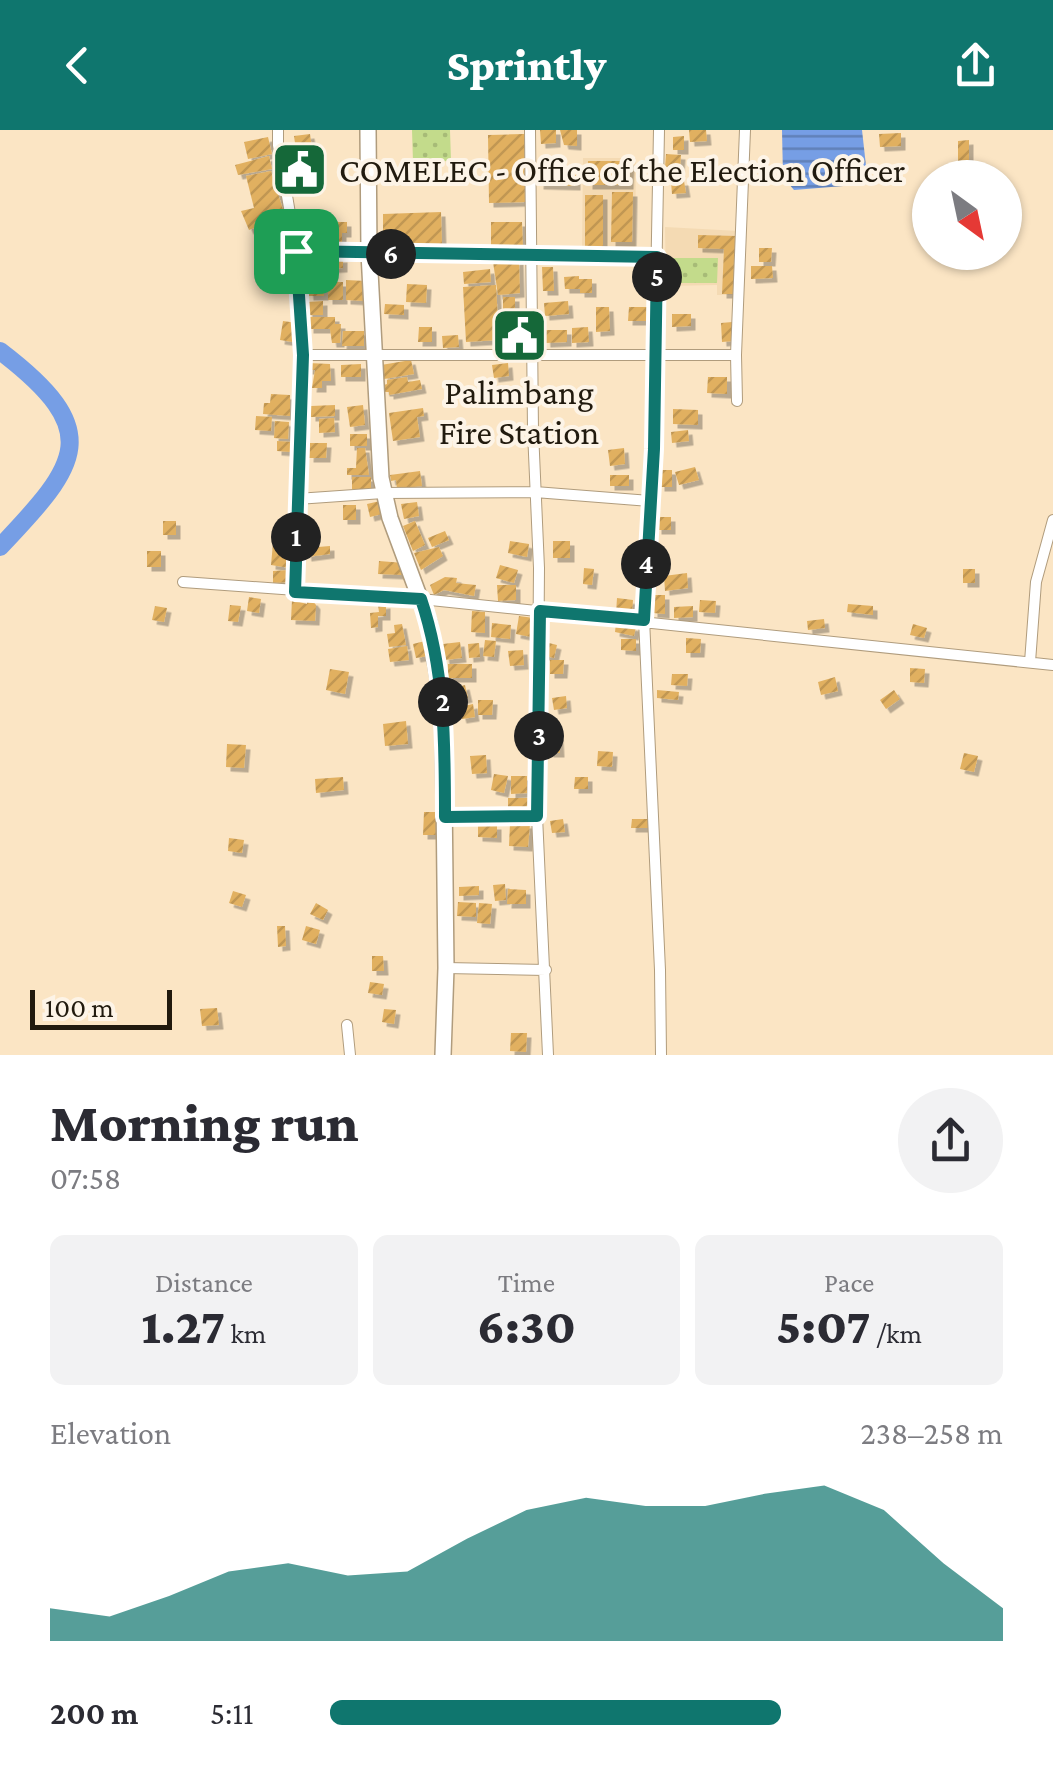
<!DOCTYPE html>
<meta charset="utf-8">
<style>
:root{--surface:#fff;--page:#f2f2f3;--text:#2b2b33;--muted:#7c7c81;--accent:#0f766e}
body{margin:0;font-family:"Crimson Pro",serif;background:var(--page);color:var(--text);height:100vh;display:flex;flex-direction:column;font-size:38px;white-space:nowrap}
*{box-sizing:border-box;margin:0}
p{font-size:32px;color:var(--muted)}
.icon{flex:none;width:55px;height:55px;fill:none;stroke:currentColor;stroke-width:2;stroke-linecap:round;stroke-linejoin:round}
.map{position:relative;height:925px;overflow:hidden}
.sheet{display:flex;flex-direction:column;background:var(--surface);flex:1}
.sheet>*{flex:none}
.needle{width:65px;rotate:147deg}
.buttons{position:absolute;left:912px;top:30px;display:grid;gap:20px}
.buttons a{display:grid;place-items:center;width:110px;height:110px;border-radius:50%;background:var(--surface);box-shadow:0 2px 8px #0004;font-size:50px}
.scale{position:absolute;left:30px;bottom:25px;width:142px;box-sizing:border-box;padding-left:10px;border:5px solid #211a0e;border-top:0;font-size:28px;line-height:35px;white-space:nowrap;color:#211a0e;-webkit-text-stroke:8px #fdf4e7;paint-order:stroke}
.pin{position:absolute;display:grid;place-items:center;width:85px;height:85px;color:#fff;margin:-42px;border-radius:20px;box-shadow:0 5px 15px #0006}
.km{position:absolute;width:50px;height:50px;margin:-25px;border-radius:50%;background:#222;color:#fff;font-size:28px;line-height:50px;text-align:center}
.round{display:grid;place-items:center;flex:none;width:105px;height:105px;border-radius:52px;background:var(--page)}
.head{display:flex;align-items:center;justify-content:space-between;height:170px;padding:0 50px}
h1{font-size:55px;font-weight:800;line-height:75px}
.stats{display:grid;grid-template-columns:repeat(3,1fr);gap:15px;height:170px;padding:10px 50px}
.stats div{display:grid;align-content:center;border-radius:15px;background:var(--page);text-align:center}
.stats b{font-size:50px;font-weight:800}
.stats small{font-size:28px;font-weight:400}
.stats p{font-size:28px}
.chart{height:280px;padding:20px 50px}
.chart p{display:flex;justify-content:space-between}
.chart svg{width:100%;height:180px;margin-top:10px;fill:var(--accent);opacity:.7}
ul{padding:0 50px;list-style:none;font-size:32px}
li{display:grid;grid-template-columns:160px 120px 1fr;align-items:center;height:75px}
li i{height:25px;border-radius:12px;background:var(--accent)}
header{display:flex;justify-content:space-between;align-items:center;height:130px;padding:0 50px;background:var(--accent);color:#fff;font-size:45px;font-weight:800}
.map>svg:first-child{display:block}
.built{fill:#f4dab3}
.park{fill:url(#park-dots)}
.water{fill:url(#water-rules)}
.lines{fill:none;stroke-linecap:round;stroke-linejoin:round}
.river{stroke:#769ee5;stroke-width:18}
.building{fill:url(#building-hatch);filter:url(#shadow)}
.street-casing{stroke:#b09c7d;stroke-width:12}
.secondary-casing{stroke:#b09c7d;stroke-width:18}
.street{stroke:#fff;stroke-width:10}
.secondary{stroke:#fff;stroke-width:15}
.route-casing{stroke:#fff;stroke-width:20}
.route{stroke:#0f766e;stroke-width:12}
.labels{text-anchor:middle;stroke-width:8;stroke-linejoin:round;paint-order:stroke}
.poi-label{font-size:35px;fill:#211a0e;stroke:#fdf4e7;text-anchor:start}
</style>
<header><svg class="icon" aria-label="back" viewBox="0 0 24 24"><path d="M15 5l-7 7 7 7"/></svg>Sprintly<svg class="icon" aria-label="share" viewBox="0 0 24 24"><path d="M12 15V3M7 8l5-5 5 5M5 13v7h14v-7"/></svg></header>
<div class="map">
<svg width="1053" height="925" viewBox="0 0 1053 925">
<defs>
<pattern id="park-dots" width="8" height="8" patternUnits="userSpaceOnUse" patternTransform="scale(2.5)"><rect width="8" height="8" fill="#c3db8b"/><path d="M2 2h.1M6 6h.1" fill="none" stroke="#a7bb77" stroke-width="1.8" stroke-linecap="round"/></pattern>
<pattern id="water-rules" width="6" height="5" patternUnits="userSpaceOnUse" patternTransform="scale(2.5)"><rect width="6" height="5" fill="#769ee5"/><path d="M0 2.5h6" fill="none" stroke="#6080b8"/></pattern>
<pattern id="building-hatch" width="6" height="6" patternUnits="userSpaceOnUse" patternTransform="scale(2.5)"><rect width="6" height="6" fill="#e1b060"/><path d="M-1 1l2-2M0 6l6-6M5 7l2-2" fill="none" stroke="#c19752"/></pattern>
<filter id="shadow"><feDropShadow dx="4.5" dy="4.5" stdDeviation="0" flood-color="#0004"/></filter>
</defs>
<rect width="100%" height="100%" fill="#fbe5c4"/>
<path class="built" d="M583 28H636L635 120H582Z
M665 97 739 101 738 165H717V155L666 156Z"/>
<path class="park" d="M412 0H450L451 31 413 32Z
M670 128H718L717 153H670Z"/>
<path class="water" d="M782 0H862L868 54 794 60 783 47Z"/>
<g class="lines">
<path class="river" d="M0 221C105 301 80 333 0 417"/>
</g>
<path class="building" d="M540 0H556V13L541 14Z
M560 0H577V16L564 15Z
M689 0H706L707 11 690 12Z
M901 3V16L880 17 879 4Z
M310 4 312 18 296 20 294 6Z
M524 4 525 72 489 73 488 5Z
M684 6V20H673V7Z
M268 7 272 24 248 29 244 12Z
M969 10V32H958V11Z
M666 24 681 25 680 38 665 37Z
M269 26 272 39 238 45 235 35Z
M588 31H630L629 55H588Z
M271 41 284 83 278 84 282 99 287 98 292 123 263 130 259 112 263 108 257 110 254 98 249 100 241 81 254 78 246 46Z
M540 44 576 45V56L539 55Z
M684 51 686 63 672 64 671 52Z
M612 62H633L632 112H611Z
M585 65H603V117H585Z
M441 82 442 114 383 116V84Z
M317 92H347V103H342V112H309V99H317Z
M491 92H522L523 118H491Z
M698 105 737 106 736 164H722L724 119 698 118Z
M759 118H772L771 132H759Z
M343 128V138L325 139V129Z
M519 130 520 163 498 165 493 132Z
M751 136H772L773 148 751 149Z
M542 137H553L554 161H543Z
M490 139 491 152 464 154 463 142Z
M579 146V149H592V163H580V159H565L564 147Z
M346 150 366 151 365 171 346 170Z
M328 152H343V170H328Z
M324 153V166H309L308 154Z
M407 154 427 155 426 173 406 172Z
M496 155 499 210 466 212 463 157Z
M503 167H515V184L503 185Z
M323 171V185H308L307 172Z
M568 171 569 184 545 186 544 173Z
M385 174 404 175V185L384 184Z
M596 177H609L610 201 596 202Z
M629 177H649V191H628Z
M672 184H691V196L672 197Z
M309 187H335V194H341L340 213H332L330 199H309Z
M283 191 297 193 293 212 280 210Z
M732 192 733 211 722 212 721 193Z
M419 197H432V212H418Z
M588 197 589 212 572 213V198Z
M545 200H567V212L546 213Z
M343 201H364V216H342Z
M458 205 459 217 443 218 442 206Z
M411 230 414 244 384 249 381 235Z
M308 233 330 234 331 251H322V258H312L315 240H308Z
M508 233 509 246 494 248 492 235Z
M361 234V247H341V235Z
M407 247 408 252 420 250 422 259 389 265V262H385L384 255 387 254V250Z
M708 247H727V264L707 263Z
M271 264 290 265V286L263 284 264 273H270Z
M335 275V286L311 287V276Z
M363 275 365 295 350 297 347 277Z
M423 278 424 286 417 287 420 307 393 311 389 283Z
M673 279 698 280V295L673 294Z
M256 286 272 287 271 301 255 300Z
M334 288 335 302 319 303V289Z
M275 291 289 292 288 309 274 308Z
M688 300 689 311 672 313 671 302Z
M350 304H367V316H350Z
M277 311 292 312 291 322 277 321Z
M310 313H327L326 328H309Z
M357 318H365L369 345H347V338H356Z
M624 318 625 334 610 336 608 320Z
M695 337 699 350 679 355 675 342Z
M660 340H672V357H660Z
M420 341 422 356 397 359 396 350 391 351 390 345Z
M610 345H629V356H610Z
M352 347H371V359H352Z
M380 371 382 384 370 387 367 374Z
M417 372 419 386 404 389 401 374Z
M343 375H356V390H343Z
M657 387H671V400H657Z
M163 391H176V405H163Z
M415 391 425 415 413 421 403 396Z
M445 401 449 410 432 417 428 408Z
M283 408 290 409V438L271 435 273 413 282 414Z
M510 411 529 414 527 427 508 423Z
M553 411H570V428H553Z
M330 416V424L307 427 306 418Z
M439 417 443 426 421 440 414 423Z
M147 421H161V437H147Z
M379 431 404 433 403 445 378 444Z
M500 435 518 440 514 453 496 448Z
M584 438 594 439 592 455 583 454Z
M963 439H975V453H963Z
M290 440 291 452 273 453V441Z
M687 443 688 458 665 461 664 446Z
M445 447 457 448 456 453 476 455 474 466 444 460 434 465 430 455Z
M497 455H516V470L498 471Z
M653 465H665V484L653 483Z
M249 467 261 469 259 483 247 481Z
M617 468 633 470 632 484 616 483Z
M292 470 307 474V471H313L316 475 315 491 291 490Z
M700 470 716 471 715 483 699 482Z
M386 474V486H378V497L371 498 370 483 379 482 378 475Z
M848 474 873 476V485L847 482Z
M230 475 241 476 238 492 228 491Z
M155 476 167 478 164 492 152 490Z
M693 476V487L674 488V477Z
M472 481 485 482V503L471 502Z
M519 486 534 488 531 507 516 504Z
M824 489 825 498 808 500 807 491Z
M492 493 511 495 510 509 491 507Z
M616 493 636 497 634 506 615 502Z
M402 494 406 515 389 517 387 504 395 503 394 495Z
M913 494 927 498 924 508 910 505Z
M686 508 701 509 700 523H686Z
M621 509H636V521L621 520Z
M485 510 496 511 494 527 483 526Z
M425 511 428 526 416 528 413 514Z
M460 512 462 528 445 530 443 514Z
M545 512 557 515 554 528 542 525Z
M479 513 480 527 469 528 468 514Z
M407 516 409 530 390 532 388 519Z
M523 520 524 535 510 536 508 521Z
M550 530H564L563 544H550Z
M448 534H472V548H448Z
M910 538 925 539 924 553 910 552Z
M330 539 349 542 345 564 326 560Z
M672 544H688L687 556 671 555Z
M835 547 838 561 821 565 818 552Z
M465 555 468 568 452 572 449 559Z
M657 560 679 562 678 570 657 568Z
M894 560 900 569 886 579 880 570Z
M566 566 567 578 554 580 552 568Z
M478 570H493L492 585H478Z
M473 574 475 587 462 589 459 577Z
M406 591 408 614 385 616 383 594Z
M559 605 560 623H549L548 606Z
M227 614 246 615 244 638 226 637Z
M598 621 613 622 612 637 597 636Z
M964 623 978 626 974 642 960 639Z
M486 625 487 643 472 644 470 626Z
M494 644 508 646 504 663 491 660Z
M511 646H527V663L511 664Z
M343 647 344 660 316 663 315 649Z
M575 647H588V659H574Z
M508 668H528V682H508Z
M424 682H439L438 705H423Z
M563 689 565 702 552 703 550 691Z
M632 689H648V698H631Z
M510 693 530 694 528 717 509 716Z
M478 695H497V708L478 707Z
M229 708 244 710 242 723 228 721Z
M505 754 506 770 495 771 493 755Z
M479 756V765L459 766V757Z
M508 759 526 760V774H507Z
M233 761 246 765 242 777 229 773Z
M458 772 476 773V787L457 786Z
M316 773 328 780 323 790 310 784Z
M479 773 492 774 490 794 477 793Z
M277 796H285L286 816 278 817Z
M306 796 320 800 316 814 302 810Z
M372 826H383L384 841H372Z
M370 852 384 854 382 865 368 863Z
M217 878 219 895 202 896 200 879Z
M384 879 396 880 394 894 382 892Z
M511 903H527L526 922 510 921Z"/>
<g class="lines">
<defs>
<path id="street" d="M278 0V15C288 71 299 127 301 184 306 276 297 369 295 462
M530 0 533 301 539 438 537 686 548 925
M659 0 653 319 643 467 660 840 661 925
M296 121 657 127
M303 225H736
M737 271 736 225 745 0
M297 369 383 363 535 362 650 371
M183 452 421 469 1053 535
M1030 532 1036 452 1053 390
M445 687 537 686
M446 838 546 840
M347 895 350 925"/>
<path id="secondary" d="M368 0 369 123 381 348 390 388 429 493 443 578 446 838 443 925"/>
</defs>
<use href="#street" class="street-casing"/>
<use href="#secondary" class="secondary-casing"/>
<use href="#street" class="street"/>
<use href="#secondary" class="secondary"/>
</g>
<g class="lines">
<defs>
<path id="route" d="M296 121 657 127 654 319 644 490 540 481 537 686 445 687C445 613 445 540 421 469L295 462 303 225Z"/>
</defs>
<use href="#route" class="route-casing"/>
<use href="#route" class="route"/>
</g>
<defs>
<symbol id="civic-square" viewBox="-11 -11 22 22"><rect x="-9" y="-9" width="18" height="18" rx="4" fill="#156839" stroke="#fdf4e7"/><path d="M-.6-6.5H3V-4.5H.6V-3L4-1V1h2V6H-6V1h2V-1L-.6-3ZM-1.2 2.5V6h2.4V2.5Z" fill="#fff"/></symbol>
</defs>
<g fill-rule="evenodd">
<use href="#civic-square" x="268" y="8" width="63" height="63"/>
<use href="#civic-square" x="488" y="174" width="63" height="63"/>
</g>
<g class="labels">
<g class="poi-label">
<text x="339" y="52">COMELEC - Office of the Election Officer</text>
<text x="519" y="274" text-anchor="middle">Palimbang<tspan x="519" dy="40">Fire Station</tspan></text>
</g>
</g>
</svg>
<div class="buttons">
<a><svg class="needle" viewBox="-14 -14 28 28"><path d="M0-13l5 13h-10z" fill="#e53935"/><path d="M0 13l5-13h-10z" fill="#7c7c81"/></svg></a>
</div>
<div class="scale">100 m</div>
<div class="pin" style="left:296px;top:121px;background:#1e9e55"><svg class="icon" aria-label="arrive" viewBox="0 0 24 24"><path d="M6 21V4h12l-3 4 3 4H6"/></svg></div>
<b class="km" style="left:296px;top:407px">1</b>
<b class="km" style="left:443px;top:572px">2</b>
<b class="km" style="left:539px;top:606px">3</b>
<b class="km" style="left:646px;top:434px">4</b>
<b class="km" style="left:657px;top:147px">5</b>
<b class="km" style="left:391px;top:124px">6</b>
</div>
<section class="sheet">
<div class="head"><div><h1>Morning run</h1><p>07:58</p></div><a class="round"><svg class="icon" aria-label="share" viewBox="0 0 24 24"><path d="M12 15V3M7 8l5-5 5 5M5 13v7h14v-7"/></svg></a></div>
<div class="stats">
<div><p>Distance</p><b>1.27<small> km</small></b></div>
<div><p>Time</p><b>6:30</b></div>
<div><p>Pace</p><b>5:07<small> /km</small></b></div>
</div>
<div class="chart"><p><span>Elevation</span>238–258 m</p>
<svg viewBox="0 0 160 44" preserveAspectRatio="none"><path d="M0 44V36L10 38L20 33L30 27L40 25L50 28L60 27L70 19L80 12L90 9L100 11L110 11L120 8L130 6L140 12L150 25L160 36V44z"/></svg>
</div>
<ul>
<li><b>200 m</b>5:11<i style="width:67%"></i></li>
</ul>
</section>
